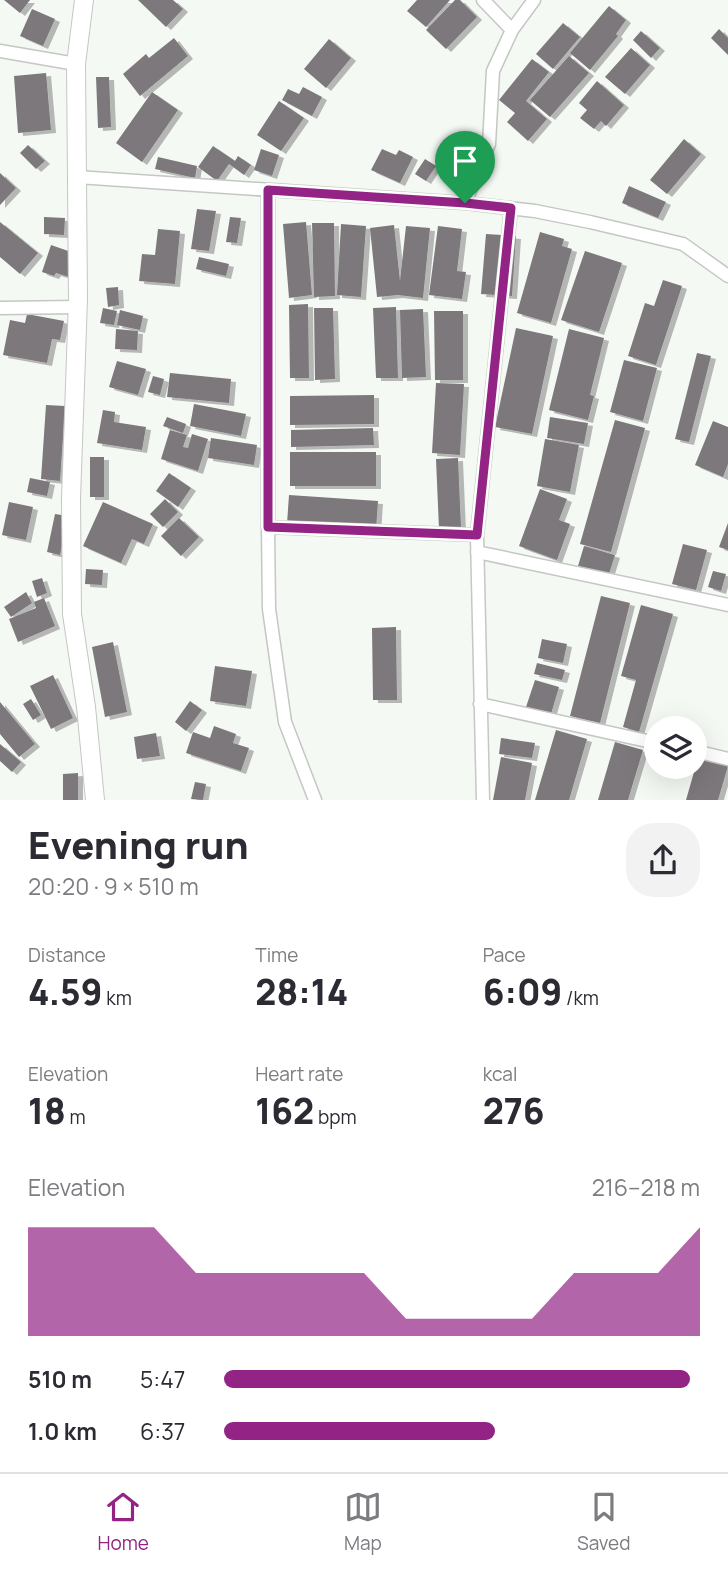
<!DOCTYPE html>
<meta charset="utf-8">
<style>
:root{--surface:#fff;--page:#f2f2f3;--text:#2b2b33;--muted:#7c7c81;--line:#e1e1e2;--accent:#932485}
body{margin:0;font-family:Manrope,sans-serif;background:var(--page);color:var(--text);height:100vh;display:flex;flex-direction:column;font-size:26px;white-space:nowrap}
*{box-sizing:border-box;margin:0}
p{font-size:23px;color:var(--muted)}
.icon{flex:none;width:38px;height:38px;fill:none;stroke:currentColor;stroke-width:2;stroke-linecap:round;stroke-linejoin:round}
.map{position:relative;height:800px;overflow:hidden}
.details{display:flex;flex-direction:column;background:var(--surface);flex:1}
.details>*{flex:none}
.buttons{position:absolute;left:644px;top:716px;display:grid;gap:14px}
.buttons a{display:grid;place-items:center;width:63px;height:63px;border-radius:50%;background:var(--surface);box-shadow:0 7px 28px #0002;font-size:35px}
.pin{position:absolute;display:grid;place-items:center;width:60px;height:60px;color:#fff;margin:-72px -30px;border-radius:50% 50% 50% 0;rotate:-45deg;box-shadow:0 0 7px #0007}
.pin .icon{rotate:45deg}
.round{display:grid;place-items:center;flex:none;width:74px;height:74px;border-radius:28px;background:var(--page)}
.headline{display:flex;align-items:center;justify-content:space-between;height:119px;padding:0 28px}
h1{font-size:38px;font-weight:800;line-height:52px}
.stats{display:grid;grid-template-columns:repeat(3,1fr);gap:10px;height:119px;padding:7px 28px}
.stats div{display:grid;align-content:center}
.stats b{font-size:35px;font-weight:800}
.stats small{font-size:19px;font-weight:400}
.stats p{font-size:19px}
.chart{height:196px;padding:14px 28px}
.chart p{display:flex;justify-content:space-between}
.chart svg{width:100%;height:126px;margin-top:7px;fill:var(--accent);opacity:.7}
ul{padding:0 28px;list-style:none;font-size:23px}
li{display:grid;grid-template-columns:112px 84px 1fr;align-items:center;height:52px}
li i{height:18px;border-radius:9px;background:var(--accent)}
.menu{display:flex;justify-content:space-around;align-items:center;height:98px;border-top:2px solid var(--line);background:var(--surface);font-size:19px;color:var(--muted)}
.menu a{display:grid;justify-items:center;gap:4px}
.menu .on{color:var(--accent)}
.map>svg:first-child{display:block}
.building{fill:#7d787c;filter:url(#shadow)}
.lines{fill:none;stroke-linecap:round;stroke-linejoin:round}
.street-casing{stroke:#c4c7c3;stroke-width:15}
.secondary-casing{stroke:#c4c7c3;stroke-width:20}
.street{stroke:#fff;stroke-width:12}
.secondary{stroke:#fff;stroke-width:18}
.route-casing{stroke:#fff;stroke-width:14}
.route{stroke:#932485;stroke-width:9}
</style>
<div class="map">
<svg width="728" height="800" viewBox="0 0 728 800">
<defs>
<filter id="shadow"><feDropShadow dx="5" dy="3" stdDeviation="0" flood-color="#0004"/></filter>
</defs>
<rect width="100%" height="100%" fill="#f5f9f4"/>
<path class="building" d="M4 0H30L20 13Z
M138 0H173L183 9 166 27Z
M417 0H450L426 27 407 11Z
M455 0H460L477 17 446 49 426 30Z
M609 6 626 20 616 34 618 36 590 70 570 53Z
M32 9 55 19 43 46 20 36Z
M563 23 580 37 553 69 536 54Z
M719 29 728 38V55L711 38Z
M641 31 660 48 651 58 633 40Z
M174 38 188 56 140 96 123 74 146 54 149 58Z
M329 39 351 58 326 88 304 69Z
M631 48 650 65 625 94 605 77Z
M569 56 589 73 550 117 530 100Z
M532 59 549 72 526 101 547 119 528 141 507 122 515 113 499 100Z
M46 73 51 130 18 133 14 76Z
M96 77H109L111 127 98 128Z
M597 81 624 105 606 126 601 121 594 129 580 118 587 110 579 103Z
M303 87 322 97 312 116 282 100 288 89 299 94Z
M152 92 178 110 142 162 116 143Z
M279 101 304 118 281 151 257 135Z
M684 139 701 154 667 194 650 180Z
M28 145 45 161 36 169 20 153Z
M213 146 235 161 238 156 251 165 244 175 229 164 217 181 198 167Z
M261 149 279 155 272 176 254 170Z
M382 149 396 155 399 150 413 157 400 183 371 170Z
M158 157 197 166 195 178 155 169Z
M425 159 436 166 426 181 415 174Z
M0 173 16 188 0 205Z
M629 186 666 202 658 218 622 203Z
M197 209 216 211 209 251 191 249Z
M44 217 65 218 64 235 44 234Z
M230 217 241 218 237 243 226 242Z
M0 222 38 253 20 274 0 257Z
M306 222 312 295 289 298 283 224Z
M312 223H334L335 296 314 297Z
M341 224 366 226 361 297 337 295Z
M394 225 400 281 406 226 430 228 423 298 398 295 377 297 370 228Z
M438 226 462 229 457 271 466 272 462 299 429 295Z
M158 229 180 231 175 284 139 281 142 254 155 255Z
M540 232 564 239 562 246 572 249 551 323 517 313Z
M486 234 516 236 512 296 481 294Z
M51 245 77 254 69 277 56 273 54 276 42 272Z
M585 251 622 263 599 332 561 320Z
M199 257 229 264 226 276 196 269Z
M663 280 682 286 656 365 628 356 645 303 654 306Z
M118 287 119 305 108 307 106 288Z
M308 304 309 378H290L289 305Z
M396 307 398 378H376L373 308Z
M103 308 117 311 114 325 100 323Z
M314 308H333L335 379 315 380Z
M423 309 426 377 402 378 400 310Z
M120 310 143 316 140 330 117 325Z
M434 311H463V380H435Z
M27 314 64 321 60 340 52 339 47 363 3 355 10 320 25 323Z
M516 328 553 336 532 434 495 427Z
M116 329 138 331 137 350 115 349Z
M569 329 604 338 590 395 594 396 588 420 549 410Z
M697 353 711 356 689 442 675 439Z
M624 360 657 368 643 421 610 412Z
M117 361 146 369 138 395 109 387Z
M170 373 231 379 229 403 167 397Z
M153 376 164 379 160 395 148 392Z
M436 383 464 384 460 455 432 453Z
M374 395V424L290 425V396Z
M194 404 246 414 241 436 190 426Z
M46 405 65 406 60 481 41 479Z
M103 410 115 412 114 422 146 427 142 450 97 443Z
M167 417 186 424 183 433 163 426Z
M550 417 588 423 584 444 547 438Z
M615 420 645 428 611 552 580 544Z
M713 421 728 427V464L723 477 695 465Z
M373 428 374 445 291 447V430Z
M170 430 187 435 183 447 188 448 192 434 208 439 198 471 161 459Z
M211 438 257 445 254 465 208 458Z
M545 439 579 445 570 492 537 486Z
M290 452H376V486H290Z
M90 457H104V497H90Z
M458 458 461 528 439 529 436 459Z
M169 473 191 488 178 507 156 491Z
M30 478 50 482 47 496 27 492Z
M540 489 567 499 559 520 570 524 557 560 519 546Z
M289 495 378 501 376 530 287 524Z
M165 499 178 512 163 527 150 514Z
M9 502 33 507 26 540 2 535Z
M103 502 153 524 144 544 132 539 121 563 83 546Z
M55 514 68 516 60 555 47 552Z
M179 518 199 537 181 556 161 536Z
M728 523V550L719 547Z
M683 544 707 550 696 590 672 584Z
M584 546 615 555 609 574 578 566Z
M86 569 103 570 102 585 85 584Z
M713 571 726 574 721 591 708 587Z
M42 578 47 593 37 597 32 581Z
M26 592 32 603 11 617 4 607Z
M601 596 630 603 600 723 570 716Z
M44 598 55 626 18 642 9 619 36 608 34 602Z
M641 605 673 614 639 732 623 727 636 680 621 676Z
M396 627 397 700H373L372 628Z
M542 639 567 644 563 663 538 658Z
M113 642 127 712 105 717 92 647Z
M537 663 565 670 562 680 534 674Z
M215 666 252 671 246 706 210 701Z
M53 675 73 718 51 729 30 686Z
M535 680 559 687 551 714 526 707Z
M31 699 41 715 33 720 23 704Z
M190 701 202 710 186 731 175 722Z
M0 702 35 744 19 757 0 734Z
M214 726 236 734 233 743 249 748 241 771 186 753 193 732 210 738Z
M556 730 587 739 569 800H535Z
M156 733 160 756 137 759 134 737Z
M501 738 535 743 532 758 499 754Z
M615 742 643 750 628 800H598Z
M0 744 21 762 12 772 0 761Z
M501 757 532 763 525 800H493Z
M698 758 728 766 718 800H686Z
M78 773V800H63V774Z
M195 782 206 784 203 800 191 799Z"/>
<g class="lines">
<defs>
<path id="street" d="M483 0 512 30
M0 51 76 64
M77 177 465 203 535 211 590 222 683 244 728 276
M268 190V527L269 609 285 722 315 800
M465 203 489 144 493 71 512 30 534 0
M0 308 77 307
M268 527 477 535
M477 552 728 605
M480 704 656 743
M695 751 728 759
M483 800 477 535 511 208"/>
<path id="secondary" d="M84 0 76 64 78 299 71 499 72 614 86 707 95 800"/>
</defs>
<use href="#street" class="street-casing"/>
<use href="#secondary" class="secondary-casing"/>
<use href="#street" class="street"/>
<use href="#secondary" class="secondary"/>
</g>
<g class="lines">
<defs>
<path id="route" d="M268 190 465 203 511 208 477 535 268 527Z"/>
</defs>
<use href="#route" class="route-casing"/>
<use href="#route" class="route"/>
</g>
</svg>
<div class="buttons">
<a><svg class="icon" aria-label="layers" viewBox="0 0 24 24"><path d="M12 4l9 5-9 5-9-5zM3 14l9 5 9-5"/></svg></a>
</div>
<div class="pin" style="left:465px;top:203px;background:#1e9e55"><svg class="icon" aria-label="arrive" viewBox="0 0 24 24"><path d="M6 21V4h12l-3 4 3 4H6"/></svg></div>
</div>
<section class="details">
<div class="headline"><div><h1>Evening run</h1><p>20:20 · 9 × 510 m</p></div><a class="round"><svg class="icon" aria-label="share" viewBox="0 0 24 24"><path d="M12 15V3M7 8l5-5 5 5M5 13v7h14v-7"/></svg></a></div>
<div class="stats">
<div><p>Distance</p><b>4.59<small> km</small></b></div>
<div><p>Time</p><b>28:14</b></div>
<div><p>Pace</p><b>6:09<small> /km</small></b></div>
</div>
<div class="stats">
<div><p>Elevation</p><b>18<small> m</small></b></div>
<div><p>Heart rate</p><b>162<small> bpm</small></b></div>
<div><p>kcal</p><b>276</b></div>
</div>
<div class="chart"><p><span>Elevation</span>216–218 m</p>
<svg viewBox="0 0 160 44" preserveAspectRatio="none"><path d="M0 44V6L10 6L20 6L30 6L40 22L50 22L60 22L70 22L80 22L90 38L100 38L110 38L120 38L130 22L140 22L150 22L160 6V44z"/></svg>
</div>
<ul>
<li><b>510 m</b>5:47<i style="width:98%"></i></li>
<li><b>1.0 km</b>6:37<i style="width:57%"></i></li>
</ul>
</section>
<nav class="menu">
<a class="on"><svg class="icon" aria-label="home" viewBox="0 0 24 24"><path d="M3 11l9-7 9 7M6 9v11h12V9"/></svg>Home</a>
<a><svg class="icon" aria-label="map" viewBox="0 0 24 24"><path d="M3 6l6-2 6 2 6-2v14l-6 2-6-2-6 2zM9 4v14M15 6v14"/></svg>Map</a>
<a><svg class="icon" aria-label="saved" viewBox="0 0 24 24"><path d="M7 4h10v16l-5-4-5 4z"/></svg>Saved</a>
</nav>
